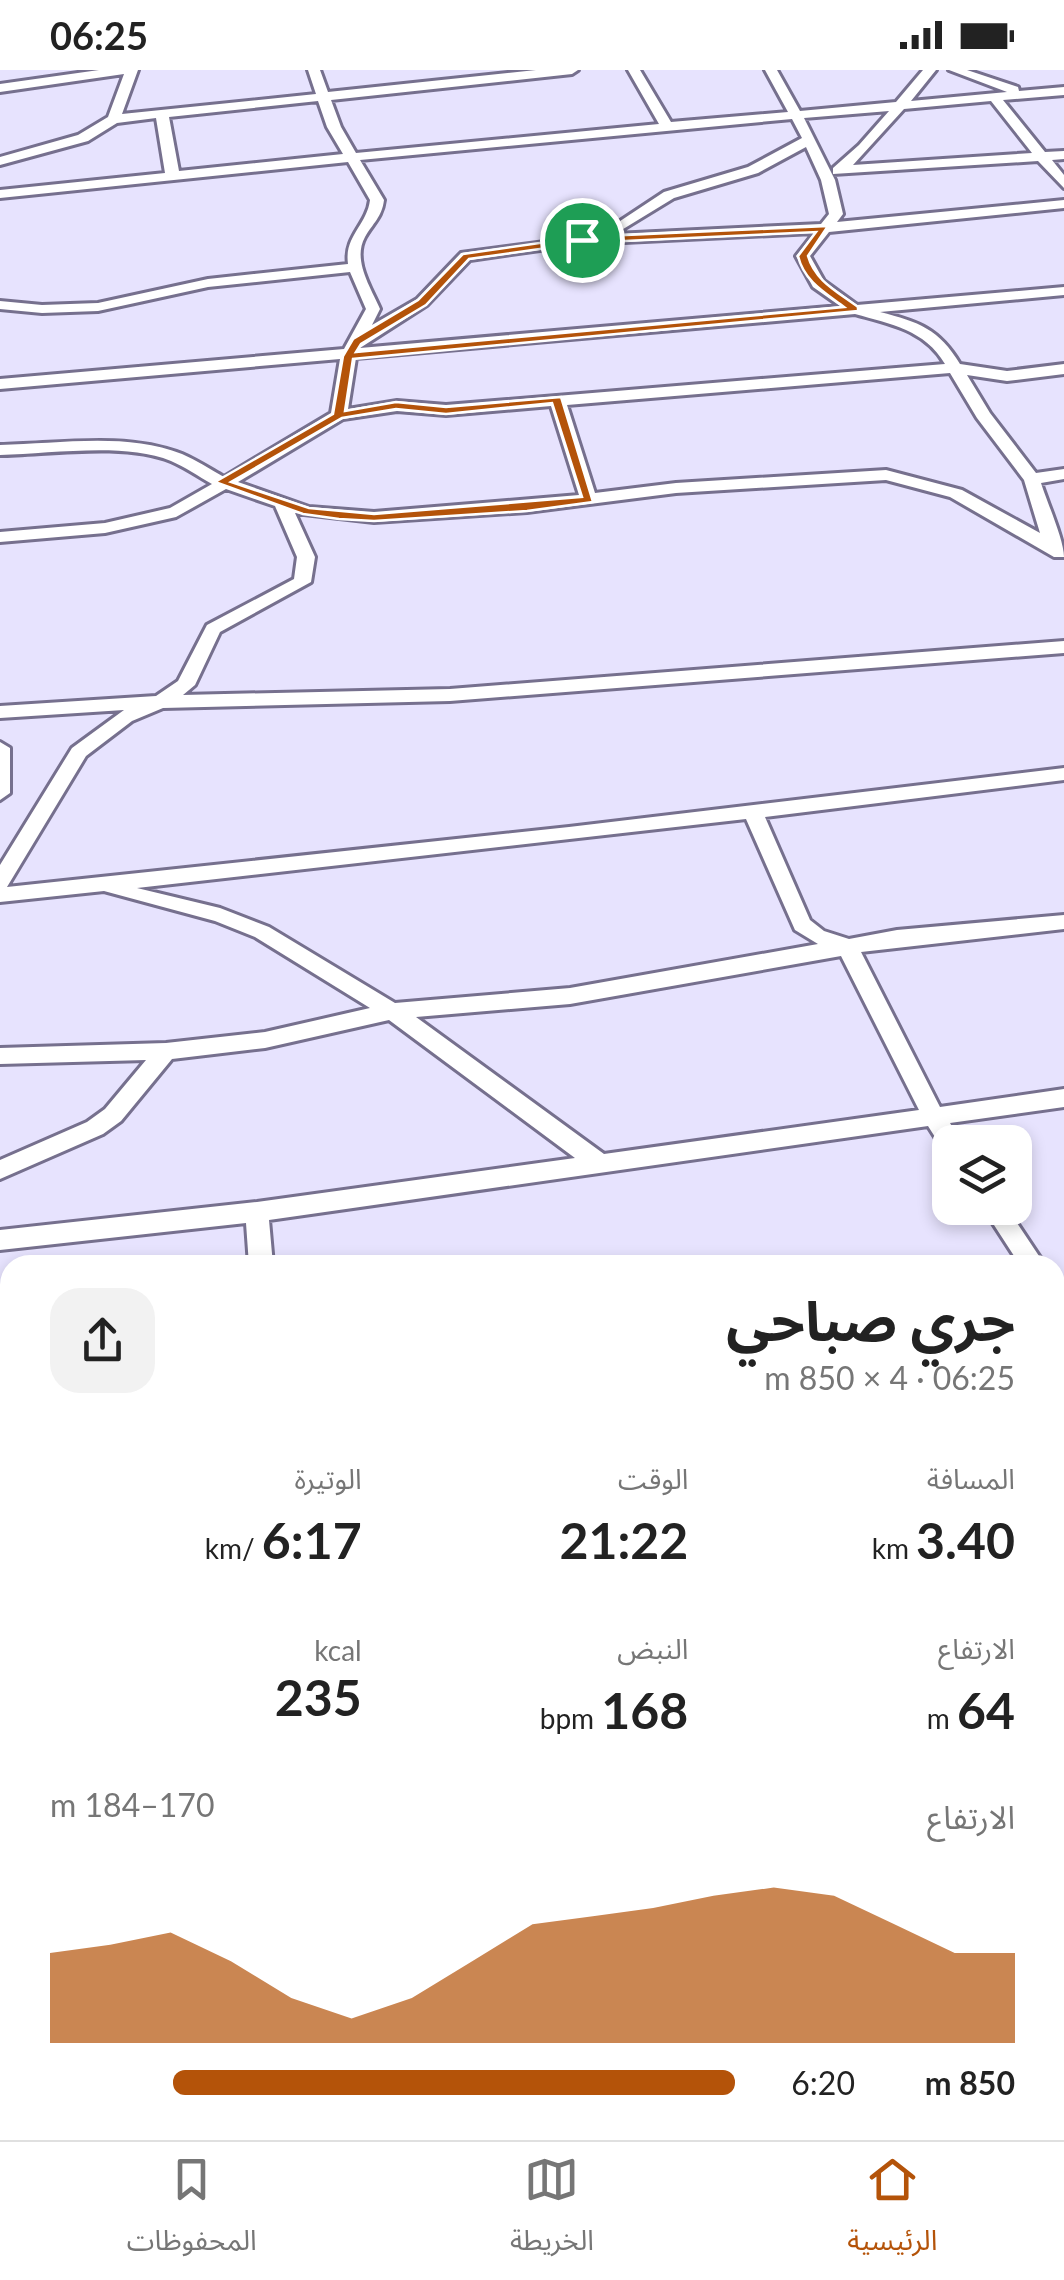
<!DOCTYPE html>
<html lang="ar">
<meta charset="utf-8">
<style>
:root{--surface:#fff;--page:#f2f2f2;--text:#222;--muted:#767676;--line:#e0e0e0;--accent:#b45309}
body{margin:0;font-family:Lato,"Noto Sans Arabic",sans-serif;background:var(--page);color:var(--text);direction:rtl;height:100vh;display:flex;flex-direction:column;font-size:38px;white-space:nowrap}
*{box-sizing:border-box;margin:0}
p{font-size:32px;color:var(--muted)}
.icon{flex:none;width:55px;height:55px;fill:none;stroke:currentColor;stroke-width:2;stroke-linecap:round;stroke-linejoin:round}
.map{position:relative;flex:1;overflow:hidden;direction:ltr}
.drawer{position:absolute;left:0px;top:1185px;width:1065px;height:885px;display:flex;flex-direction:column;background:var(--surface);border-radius:30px 30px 0 0;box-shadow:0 5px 15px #0003;direction:rtl}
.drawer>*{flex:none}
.buttons{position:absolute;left:932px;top:1055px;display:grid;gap:20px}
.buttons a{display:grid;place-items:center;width:100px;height:100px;border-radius:20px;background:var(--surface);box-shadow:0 5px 15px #0003;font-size:50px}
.pin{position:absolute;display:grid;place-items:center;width:85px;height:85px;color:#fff;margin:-42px;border:5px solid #fff;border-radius:50%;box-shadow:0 2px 10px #0007}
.round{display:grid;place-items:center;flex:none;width:105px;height:105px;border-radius:30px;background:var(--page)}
.overview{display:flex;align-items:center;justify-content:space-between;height:170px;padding:0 50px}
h1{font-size:55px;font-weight:700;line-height:75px}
.stats{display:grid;grid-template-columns:repeat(3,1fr);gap:15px;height:170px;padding:10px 50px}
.stats div{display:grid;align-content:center}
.stats b{font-size:50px;font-weight:700}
.stats small{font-size:28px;font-weight:400}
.stats p{font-size:28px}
.chart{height:280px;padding:20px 50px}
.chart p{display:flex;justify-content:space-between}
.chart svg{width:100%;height:180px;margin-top:10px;fill:var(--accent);opacity:.7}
ul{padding:0 50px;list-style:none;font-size:32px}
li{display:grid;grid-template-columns:160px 120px 1fr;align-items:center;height:75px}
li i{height:25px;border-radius:12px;background:var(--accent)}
.status{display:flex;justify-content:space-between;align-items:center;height:70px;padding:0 50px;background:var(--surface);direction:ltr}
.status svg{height:28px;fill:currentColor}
.menu{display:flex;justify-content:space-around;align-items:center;height:140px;border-top:2px solid var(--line);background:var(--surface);font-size:28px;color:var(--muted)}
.menu a{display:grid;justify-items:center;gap:5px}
.menu .active{color:var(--accent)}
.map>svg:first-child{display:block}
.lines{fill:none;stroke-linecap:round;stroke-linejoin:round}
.minor-casing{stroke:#76708e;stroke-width:6}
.minor{fill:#fff;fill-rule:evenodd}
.route{fill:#b45309;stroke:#fff;stroke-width:2.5;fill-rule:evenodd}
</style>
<div class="status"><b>06:25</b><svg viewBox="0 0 49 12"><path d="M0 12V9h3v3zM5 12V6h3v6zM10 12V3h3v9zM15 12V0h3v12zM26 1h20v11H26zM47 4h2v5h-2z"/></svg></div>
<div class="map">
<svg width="1064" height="2070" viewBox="0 0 1064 2070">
<rect width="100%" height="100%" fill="#e7e3fe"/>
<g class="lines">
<defs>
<path id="minor" d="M99 0H138L122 44 316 24 308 0H320L328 22 536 0H578L572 4 331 30 341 57 356 83 659 54 628 0H640L671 52 788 42 765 0H777L800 41 896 32 923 0H936L911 31 1007 22 949 0H967L1018 17 1019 21 1064 17V25L1003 30 1045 82 1064 81V89L1052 90 1064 105V118L1038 91 833 104V98L859 75 889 41 804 48 835 110 843 144 837 152 1064 130V138L829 162 810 186 824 211 857 235 1064 217V225L880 242C919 252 939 259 960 294L1007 301 1064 294V304L1007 311 967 305 990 343 1036 403 1064 399V409L1041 413C1047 432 1064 470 1064 487H1054L950 427 886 410 676 423 527 442 374 452 295 443 315 487 311 512 220 562 195 615 183 625 450 619 1064 571V583L450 631 163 638 132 651 86 686 7 817 569 757 1064 698V710L765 747 810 850 824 861 849 869 897 860 1064 845V859L861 882 940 1037 1064 1019V1037L950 1053 961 1072H950V1081L942 1078 928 1056 269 1150 273 1195H249L246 1153 0 1180V1160L257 1132 575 1088 389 950 265 978 172 989 121 1051 103 1064 0 1109V1090L87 1052 105 1039 146 990 0 994V978L166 973 265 962 370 938 255 867 215 851 104 821 0 832V795L72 678 124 640 0 648V636L156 626 178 611 207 555 294 509 297 487 275 436 226 419 176 447 105 463 0 472V462L105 453 170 438 212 414C198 406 185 397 171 391 124 372 51 384 0 385V375C58 374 126 362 182 384 196 390 210 399 224 407L331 343 340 289 0 319V309L344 279 366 239 350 202 208 217 98 241 42 243 0 239V231L42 235 98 233 208 209 348 194C344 166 367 155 370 130L348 92 0 128V120L165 103 156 48 117 53 88 71 0 95V87L78 65 108 47 124 4 0 22V14ZM318 31 327 57 343 84 179 101 169 47ZM991 31 1032 83 853 95 904 39ZM792 49 802 68 748 97 664 122 599 165 461 183 417 229 372 255 380 239C371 218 352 190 365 167 373 153 382 147 384 130L360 90ZM806 77 821 110 829 144 821 154 615 164 674 128 758 103ZM814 163 796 186 813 217 840 236 360 278 427 235 470 190 582 174ZM855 244C891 254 925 260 945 294L446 335 397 331 348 339 356 288ZM950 303 977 348 1024 410 1040 463 962 420 886 400 676 413 595 423 567 335ZM551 336 579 425 374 442 309 437 238 412 343 349 397 341 446 345ZM746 749 795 860 818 874 570 918 395 933 269 857 220 838 137 818ZM841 886 919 1040 604 1084 416 947 570 934Z
M0 672 10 678V723L0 730Z
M983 1138H1007L1045 1195H1020Z
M1055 1217 1064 1220V1250L1055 1247Z
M1055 1284 1064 1285V1307L1055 1306Z
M10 1368V1390L0 1391V1369Z
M10 1484V1508L0 1509V1485Z
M1064 1597V1625L1055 1626V1598Z
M10 1779V1809L0 1810V1780Z
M1064 1891V1921L1055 1923V1893Z
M75 2060H255L251 2070H71Z
M936 2060H968L970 2070H938Z"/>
</defs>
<use href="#minor" class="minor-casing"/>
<use href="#minor" class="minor"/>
</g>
<path class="route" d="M828 156 808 186C815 211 838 222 858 237V241L353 289 345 341 396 332 446 337 561 327 593 432 527 441 374 451 339 449 303 444 215 412 333 344 343 286 353 269 418 230 463 184 582 167ZM816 162 798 186C804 211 824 222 844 237L356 282 361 274 426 235 469 189 582 173ZM552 333 582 427 374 444 309 438 231 412 342 348 396 339 446 344Z"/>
</svg>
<div class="buttons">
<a><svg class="icon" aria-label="layers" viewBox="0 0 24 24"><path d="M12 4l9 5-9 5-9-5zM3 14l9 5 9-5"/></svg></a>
</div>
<div class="pin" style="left:582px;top:170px;background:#1e9e55"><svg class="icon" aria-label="arrive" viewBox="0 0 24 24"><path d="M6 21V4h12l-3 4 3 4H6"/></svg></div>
<section class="drawer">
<div class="overview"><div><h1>جري صباحي</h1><p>06:25 · 4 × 850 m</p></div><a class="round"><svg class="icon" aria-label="share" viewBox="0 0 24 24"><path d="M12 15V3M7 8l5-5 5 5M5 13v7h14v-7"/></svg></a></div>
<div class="stats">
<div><p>المسافة</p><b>3.40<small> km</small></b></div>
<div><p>الوقت</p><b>21:22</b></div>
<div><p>الوتيرة</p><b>6:17<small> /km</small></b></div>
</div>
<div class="stats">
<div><p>الارتفاع</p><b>64<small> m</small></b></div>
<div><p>النبض</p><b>168<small> bpm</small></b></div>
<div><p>kcal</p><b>235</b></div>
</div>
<div class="chart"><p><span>الارتفاع</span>170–184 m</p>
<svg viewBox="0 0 160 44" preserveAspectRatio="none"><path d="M0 44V22L10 20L20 17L30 24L40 33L50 38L60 33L70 24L80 15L90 13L100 11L110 8L120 6L130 8L140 15L150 22L160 22V44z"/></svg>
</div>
<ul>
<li><b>850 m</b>6:20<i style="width:82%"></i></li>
</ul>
</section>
</div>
<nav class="menu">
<a class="active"><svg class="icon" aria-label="home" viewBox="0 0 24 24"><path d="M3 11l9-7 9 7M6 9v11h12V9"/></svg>الرئيسية</a>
<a><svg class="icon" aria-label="map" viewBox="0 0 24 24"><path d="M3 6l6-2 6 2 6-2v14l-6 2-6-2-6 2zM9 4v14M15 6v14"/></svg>الخريطة</a>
<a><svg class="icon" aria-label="saved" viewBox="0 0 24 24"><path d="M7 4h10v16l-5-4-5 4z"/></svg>المحفوظات</a>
</nav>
